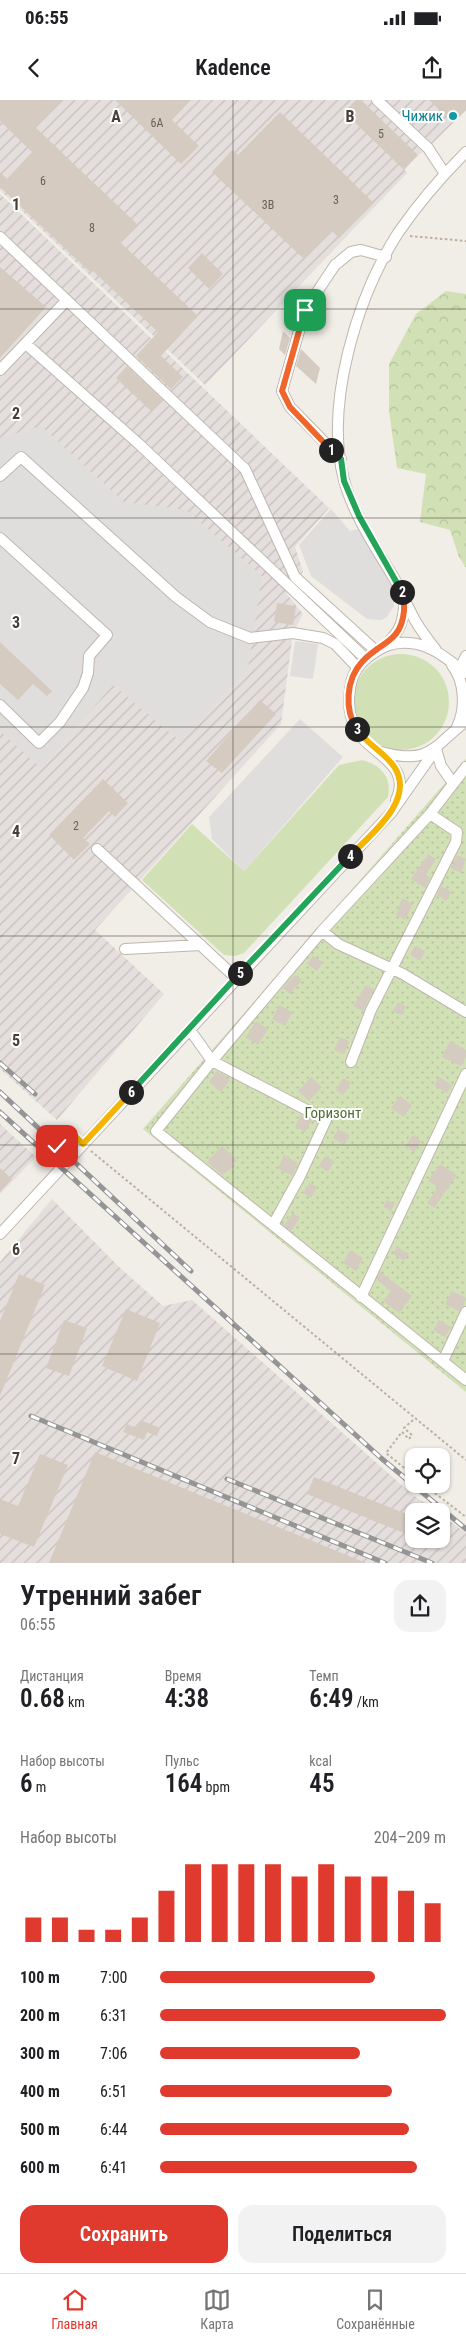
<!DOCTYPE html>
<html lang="ru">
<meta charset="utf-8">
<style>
:root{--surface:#fff;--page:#f2f2f2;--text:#202124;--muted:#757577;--line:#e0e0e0;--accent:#e03a2f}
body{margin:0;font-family:"Roboto Condensed",sans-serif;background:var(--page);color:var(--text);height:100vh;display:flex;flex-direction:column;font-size:19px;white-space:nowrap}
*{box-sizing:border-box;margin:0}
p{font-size:16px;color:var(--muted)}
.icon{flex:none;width:28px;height:28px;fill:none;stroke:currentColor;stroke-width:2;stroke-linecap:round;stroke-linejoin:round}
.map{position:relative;height:1463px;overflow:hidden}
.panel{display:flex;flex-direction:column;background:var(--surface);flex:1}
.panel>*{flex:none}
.buttons{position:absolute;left:405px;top:1348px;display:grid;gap:10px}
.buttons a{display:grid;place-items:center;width:45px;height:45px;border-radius:10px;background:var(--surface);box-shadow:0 1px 4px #0004;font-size:25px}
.pin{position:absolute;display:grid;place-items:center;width:42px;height:42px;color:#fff;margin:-21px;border-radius:10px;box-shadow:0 2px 8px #0006}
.km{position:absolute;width:25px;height:25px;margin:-12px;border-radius:50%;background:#222;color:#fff;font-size:14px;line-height:25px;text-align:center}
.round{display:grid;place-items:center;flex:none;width:52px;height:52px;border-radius:15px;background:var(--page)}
.head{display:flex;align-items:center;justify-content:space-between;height:85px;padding:0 20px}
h1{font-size:28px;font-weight:600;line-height:38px}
.stats{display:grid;grid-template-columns:repeat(3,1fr);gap:8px;height:85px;padding:5px 20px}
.stats div{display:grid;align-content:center}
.stats b{font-size:25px;font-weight:600}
.stats small{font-size:14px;font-weight:400}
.stats p{font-size:14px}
.chart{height:140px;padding:10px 20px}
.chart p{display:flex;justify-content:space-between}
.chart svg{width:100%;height:90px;margin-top:5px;stroke:var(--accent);stroke-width:6}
.cta{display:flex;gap:10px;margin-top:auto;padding:10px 20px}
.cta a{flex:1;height:58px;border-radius:15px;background:var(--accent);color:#fff;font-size:20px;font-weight:600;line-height:58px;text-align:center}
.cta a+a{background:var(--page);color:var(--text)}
ul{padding:0 20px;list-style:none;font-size:16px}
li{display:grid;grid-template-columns:80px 60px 1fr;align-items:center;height:38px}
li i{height:12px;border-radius:6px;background:var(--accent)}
.status{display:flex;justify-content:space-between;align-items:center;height:35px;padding:0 25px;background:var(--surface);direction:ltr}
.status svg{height:14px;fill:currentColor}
header{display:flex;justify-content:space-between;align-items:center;height:65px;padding:0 20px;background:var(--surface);font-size:22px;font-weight:600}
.tab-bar{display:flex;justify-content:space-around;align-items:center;height:70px;border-top:1px solid var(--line);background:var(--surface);font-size:14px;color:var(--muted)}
.tab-bar a{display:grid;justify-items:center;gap:2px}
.tab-bar .current{color:var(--accent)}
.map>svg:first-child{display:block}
.industrial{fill:url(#industrial-furrows)}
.green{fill:#d1e1b5}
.forest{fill:url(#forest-crowns)}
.garden{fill:url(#garden-dots)}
.parking{fill:#e0dedc}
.building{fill:#d5cbc1}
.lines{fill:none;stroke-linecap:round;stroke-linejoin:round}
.minor-casing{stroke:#bfb7ae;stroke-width:12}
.path{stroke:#bcaf9e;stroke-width:2;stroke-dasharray:2.5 2.5;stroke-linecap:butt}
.minor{stroke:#fff;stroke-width:10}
.rail-casing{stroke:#959595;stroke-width:5}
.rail{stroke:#fff;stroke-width:3;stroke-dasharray:9;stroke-linecap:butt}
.split-1-casing{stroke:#fff;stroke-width:10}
.split-2-casing{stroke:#fff;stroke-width:10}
.split-3-casing{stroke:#fff;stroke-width:10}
.split-4-casing{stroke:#fff;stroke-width:10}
.split-5-casing{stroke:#fff;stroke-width:10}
.split-6-casing{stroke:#fff;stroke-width:10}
.split-7-casing{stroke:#fff;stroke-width:10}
.split-1{stroke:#f0652b;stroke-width:6}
.split-2{stroke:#22a559;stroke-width:6}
.split-3{stroke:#f0652b;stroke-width:6}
.split-4{stroke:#f5b400;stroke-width:6}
.split-5{stroke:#22a559;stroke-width:6}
.split-6{stroke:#22a559;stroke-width:6}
.split-7{stroke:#f5b400;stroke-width:6}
.grid{fill:none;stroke:#443e37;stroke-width:1;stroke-opacity:0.55}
.culture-dot{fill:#0f9aa8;stroke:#fff;stroke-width:2}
.labels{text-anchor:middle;stroke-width:4;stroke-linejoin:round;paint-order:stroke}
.number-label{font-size:12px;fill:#68615a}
.culture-label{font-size:15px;fill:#0d838f;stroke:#fff;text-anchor:end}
.park-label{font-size:15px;fill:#4e6e31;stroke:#fff}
.grid-label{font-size:16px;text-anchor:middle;font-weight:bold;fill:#443e37;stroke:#fff;stroke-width:4;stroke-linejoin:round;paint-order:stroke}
</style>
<div class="status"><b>06:55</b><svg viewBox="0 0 49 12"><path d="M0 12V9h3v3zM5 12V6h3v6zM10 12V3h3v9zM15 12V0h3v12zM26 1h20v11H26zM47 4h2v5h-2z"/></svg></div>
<header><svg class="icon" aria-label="back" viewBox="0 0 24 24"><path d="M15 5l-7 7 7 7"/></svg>Kadence<svg class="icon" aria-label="share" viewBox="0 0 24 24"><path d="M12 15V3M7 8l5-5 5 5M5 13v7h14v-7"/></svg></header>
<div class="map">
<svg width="466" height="1463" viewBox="0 0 466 1463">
<defs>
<pattern id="industrial-furrows" width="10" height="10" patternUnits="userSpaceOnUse" patternTransform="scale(1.25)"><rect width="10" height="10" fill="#e4dfdc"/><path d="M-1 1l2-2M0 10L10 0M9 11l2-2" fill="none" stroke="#c5c0bd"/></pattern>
<pattern id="forest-crowns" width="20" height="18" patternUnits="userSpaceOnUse" patternTransform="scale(1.25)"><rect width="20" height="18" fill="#d1e1b5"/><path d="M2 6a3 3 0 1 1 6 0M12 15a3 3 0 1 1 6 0" fill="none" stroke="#b5c29c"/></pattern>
<pattern id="garden-dots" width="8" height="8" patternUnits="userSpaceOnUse" patternTransform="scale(1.25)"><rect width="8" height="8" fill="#d1e1b5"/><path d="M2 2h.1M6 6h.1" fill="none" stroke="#b5c29c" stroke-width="1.8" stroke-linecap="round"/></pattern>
</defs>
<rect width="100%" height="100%" fill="#f1ede7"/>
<path class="industrial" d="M0 0H466V10L428 48 418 55 404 69 407 73 205 285 0 90Z
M0 94 329 408 295 447 303 472 286 493 303 514 293 533 281 624 95 830 164 894 57 1020 0 969Z
M0 1024 36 1057 0 1094Z
M52 1099 118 1166 163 1206 192 1200 413 1395 436 1411H414V1439H441V1415L466 1433V1463H0V1162Z"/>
<path class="green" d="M353 602a48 48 0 1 1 96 0a48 48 0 1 1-96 0Z
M362 660C381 665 392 677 388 697L244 853 235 856 224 855 142 780 192 724 244 771 339 665Z"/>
<path class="forest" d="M446 191 466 194V468L459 457 450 430 420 422 426 374 397 368 389 311V264L416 214Z"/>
<path class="garden" d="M466 659V1292L143 1029Z"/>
<path class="parking" d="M41 326 124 402 186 410 262 476 248 569 181 642 113 585 41 668 0 631V338Z
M331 409 350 431 358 429 390 482 393 489 394 506 387 517 381 520 367 519 311 476 299 445Z
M295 541 318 544 313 579 290 576Z
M300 619 343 657 244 771 212 739 209 717Z"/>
<path class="building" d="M0 0H62L35 27 137 124 120 142 198 216 161 256 183 277 171 289 136 256 158 232 93 171 91 173 0 87V72L7 79 32 52 0 21Z
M115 0H191L172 20 199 46 181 64Z
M356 0H361L418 55 404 70 344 12Z
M429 0H466V10L453 23Z
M280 12 374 103 339 138 331 130 304 159 212 72 232 50 238 55Z
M202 153 223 174 209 189 188 168Z
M0 167 46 207 0 258Z
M283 231 290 238 285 255 279 249Z
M301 249 320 268 316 284 296 266Z
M127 266 162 299 151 311 116 278Z
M277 503 296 506 293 525 274 522Z
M0 542 52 591 47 596 33 584 18 600 0 584Z
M260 600 276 614 222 673 206 661Z
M103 679 128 703 115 717 109 711 83 738 90 744 74 760 49 735Z
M428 754 436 759 426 775 430 778 425 788 411 779Z
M457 755 466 759 461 773 451 768Z
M441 786 451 792 446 801 437 795Z
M402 798 413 804 405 820 396 815Z
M415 846 425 851 420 861 410 855Z
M313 856 323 862 317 871 307 864Z
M295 875 302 880 290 894 283 888Z
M366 885 374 889 363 911 353 906Z
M398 902 406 907 401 915 393 911Z
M279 905 292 912 285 926 272 919Z
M256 921 268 929 258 945 246 937Z
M340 937 349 941 344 954 334 950Z
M450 941 466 950V957L461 966 442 957Z
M217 971 230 980 221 992 209 982Z
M311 977 322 987 309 1001 298 991Z
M439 977 452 985 447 993 434 985Z
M343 978 351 983 343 995 336 990Z
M400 996 412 1005 404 1017 391 1008Z
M301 1015 312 1020 305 1032 295 1026Z
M338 1029 350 1035 344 1045 333 1038Z
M413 1035 421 1041 414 1052 405 1046Z
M222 1046 237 1060 233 1064 235 1066 222 1075 207 1062Z
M284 1055 298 1063 292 1076 278 1068Z
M325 1056 334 1061 328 1072 319 1066Z
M440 1064 457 1075 434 1108 427 1103 438 1087 428 1081Z
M0 1068 12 1079 0 1092Z
M310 1083 317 1087 311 1098 303 1093Z
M387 1100 395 1104 391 1111 383 1107Z
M293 1113 300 1118 291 1131 284 1125Z
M397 1147 409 1154 404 1161 393 1154Z
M350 1150 363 1158 356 1171 343 1163Z
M380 1172 412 1196 399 1213 383 1201 391 1191 377 1180Z
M19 1174 45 1185 0 1296V1221Z
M452 1191 466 1198 464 1205 459 1211 445 1204Z
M126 1209 160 1223 137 1281 102 1266Z
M64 1220 87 1228 69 1276 46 1268Z
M439 1220 451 1227 445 1237 433 1230Z
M141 1320 160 1328 157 1336 147 1332 144 1340 123 1332 127 1324 137 1328Z
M95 1352 366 1463H49Z
M40 1354 68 1365 34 1447 0 1434V1399L18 1406Z
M314 1377 414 1417 409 1435 307 1394Z"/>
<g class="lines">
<defs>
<path id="minor" d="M377 0 428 48 445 74
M0 137 245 369 295 477 376 551
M26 244 139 344 366 559
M0 270 67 200
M341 359 290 307 282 291 305 210 335 165 351 152 361 150 386 157
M0 376 21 357 176 497 210 522 250 538 293 533 323 538 335 544 358 568
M0 438 107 535 89 556 88 573 83 588 60 622 39 643 0 605
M385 546C402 529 403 522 405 499
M436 550C429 541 422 532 416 522 408 508 402 493 394 478 376 448 353 414 344 380 324 305 357 197 398 133 418 104 441 77 466 52
M452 565C465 582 466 608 457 627
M460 568 466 556
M436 649 441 666 453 683
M381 652C430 665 432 648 466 621
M466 667 430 714 322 831 212 961 156 1031 466 1280
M396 700C411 669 380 657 363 639 351 625 347 607 350 590 351 577 358 565 368 557 381 547 393 541 410 543 433 545 448 560 466 573
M97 749 236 878
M322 831 338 844 403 874 466 912
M125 849 201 845
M190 930 212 961 326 1020 300 1076 273 1125
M351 962 371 910 456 742 457 732 430 714
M0 1134 391 713 436 649
M361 1197 466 974
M443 1261 466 1212"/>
</defs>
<use href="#minor" class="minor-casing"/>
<path class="path" d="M410 136 466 141
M91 1051 466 1360
M43 1060 63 1040 58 1036 60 1034 65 1038 70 1031 77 1038
M413 1320 404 1328 412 1335 409 1339 402 1332 386 1353 414 1376
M423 1384 466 1417"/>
<use href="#minor" class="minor"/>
<defs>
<path id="rail" d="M0 963 35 994
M0 992 191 1171
M0 1012 381 1358 466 1429
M31 1316 385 1463
M227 1379 432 1463"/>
</defs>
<use href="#rail" class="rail-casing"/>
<use href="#rail" class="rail"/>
</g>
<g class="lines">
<defs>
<path id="split-1" d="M305 210 282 291 290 307 331 350"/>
<path id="split-2" d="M331 350 341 359 344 381 359 416 402 492"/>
<path id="split-3" d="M357 629C344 610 346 579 362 562 380 542 401 543 404 511 404 504 405 499 402 492"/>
<path id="split-4" d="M350 756C370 735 415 701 395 668 385 652 367 645 357 629"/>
<path id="split-5" d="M240 873 350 756"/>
<path id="split-6" d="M131 992 240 873"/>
<path id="split-7" d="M57 1046 63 1040 58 1036 60 1034 64 1038 70 1031 83 1044 131 992"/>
</defs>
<use href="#split-1" class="split-1-casing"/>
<use href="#split-2" class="split-2-casing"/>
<use href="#split-3" class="split-3-casing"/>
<use href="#split-4" class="split-4-casing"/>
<use href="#split-5" class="split-5-casing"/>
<use href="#split-6" class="split-6-casing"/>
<use href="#split-7" class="split-7-casing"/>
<use href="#split-1" class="split-1"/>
<use href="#split-2" class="split-2"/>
<use href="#split-3" class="split-3"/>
<use href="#split-4" class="split-4"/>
<use href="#split-5" class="split-5"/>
<use href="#split-6" class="split-6"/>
<use href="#split-7" class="split-7"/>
</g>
<path class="grid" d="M233 0V1463M0 209H466M0 418H466M0 627H466M0 836H466M0 1045H466M0 1254H466"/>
<circle class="culture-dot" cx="453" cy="16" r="5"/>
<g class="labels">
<g class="number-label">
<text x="157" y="27">6А</text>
<text x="381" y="38">5</text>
<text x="43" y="85">6</text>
<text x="336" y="104">3</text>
<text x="268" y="109">3В</text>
<text x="92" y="132">8</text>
<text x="76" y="730">2</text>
</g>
<g class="culture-label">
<text x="443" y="21">Чижик</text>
</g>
<g class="park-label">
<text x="333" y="1018">Горизонт</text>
</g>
</g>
<g class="grid-label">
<text x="116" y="22">A</text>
<text x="350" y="22">B</text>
<text x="16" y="110">1</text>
<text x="16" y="319">2</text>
<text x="16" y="528">3</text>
<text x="16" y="737">4</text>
<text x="16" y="946">5</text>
<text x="16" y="1155">6</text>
<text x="16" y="1364">7</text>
</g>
</svg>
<div class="buttons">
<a><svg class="icon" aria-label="locate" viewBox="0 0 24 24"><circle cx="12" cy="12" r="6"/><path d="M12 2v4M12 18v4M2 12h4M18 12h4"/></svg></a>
<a><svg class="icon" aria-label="layers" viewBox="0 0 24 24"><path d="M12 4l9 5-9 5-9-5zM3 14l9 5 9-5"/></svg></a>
</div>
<div class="pin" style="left:305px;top:210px;background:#1e9e55"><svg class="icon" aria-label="arrive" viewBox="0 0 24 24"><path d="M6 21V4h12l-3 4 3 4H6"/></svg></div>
<div class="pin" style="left:57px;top:1046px;background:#d93025"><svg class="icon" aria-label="check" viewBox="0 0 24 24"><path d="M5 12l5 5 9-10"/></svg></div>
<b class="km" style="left:331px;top:350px">1</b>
<b class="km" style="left:402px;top:492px">2</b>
<b class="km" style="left:357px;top:629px">3</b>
<b class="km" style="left:350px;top:756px">4</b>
<b class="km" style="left:240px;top:873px">5</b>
<b class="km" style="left:131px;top:992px">6</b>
</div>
<section class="panel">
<div class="head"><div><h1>Утренний забег</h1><p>06:55</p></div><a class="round"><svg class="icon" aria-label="share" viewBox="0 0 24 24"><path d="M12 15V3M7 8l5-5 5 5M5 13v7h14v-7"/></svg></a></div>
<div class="stats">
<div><p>Дистанция</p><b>0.68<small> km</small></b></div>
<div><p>Время</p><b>4:38</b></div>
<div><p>Темп</p><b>6:49<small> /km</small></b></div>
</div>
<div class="stats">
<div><p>Набор высоты</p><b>6<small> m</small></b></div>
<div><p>Пульс</p><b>164<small> bpm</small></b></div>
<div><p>kcal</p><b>45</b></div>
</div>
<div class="chart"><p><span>Набор высоты</span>204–209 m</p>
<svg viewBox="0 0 160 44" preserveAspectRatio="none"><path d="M5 44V32M15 44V32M25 44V38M35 44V38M45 44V32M55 44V19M65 44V6M75 44V6M85 44V6M95 44V6M105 44V12M115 44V6M125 44V12M135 44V12M145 44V19M155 44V25"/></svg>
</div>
<ul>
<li><b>100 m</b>7:00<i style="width:75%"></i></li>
<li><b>200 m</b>6:31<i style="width:100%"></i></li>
<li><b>300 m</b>7:06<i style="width:70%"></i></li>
<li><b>400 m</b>6:51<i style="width:81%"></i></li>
<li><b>500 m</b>6:44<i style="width:87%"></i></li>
<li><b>600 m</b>6:41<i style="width:90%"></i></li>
</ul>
<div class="cta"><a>Сохранить</a><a>Поделиться</a></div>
</section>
<nav class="tab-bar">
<a class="current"><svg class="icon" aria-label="home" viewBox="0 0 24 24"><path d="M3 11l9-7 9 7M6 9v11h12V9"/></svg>Главная</a>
<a><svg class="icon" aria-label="map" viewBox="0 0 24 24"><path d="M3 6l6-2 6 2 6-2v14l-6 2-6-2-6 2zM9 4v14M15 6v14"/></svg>Карта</a>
<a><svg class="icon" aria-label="saved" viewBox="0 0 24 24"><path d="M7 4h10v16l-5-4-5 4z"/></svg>Сохранённые</a>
</nav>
